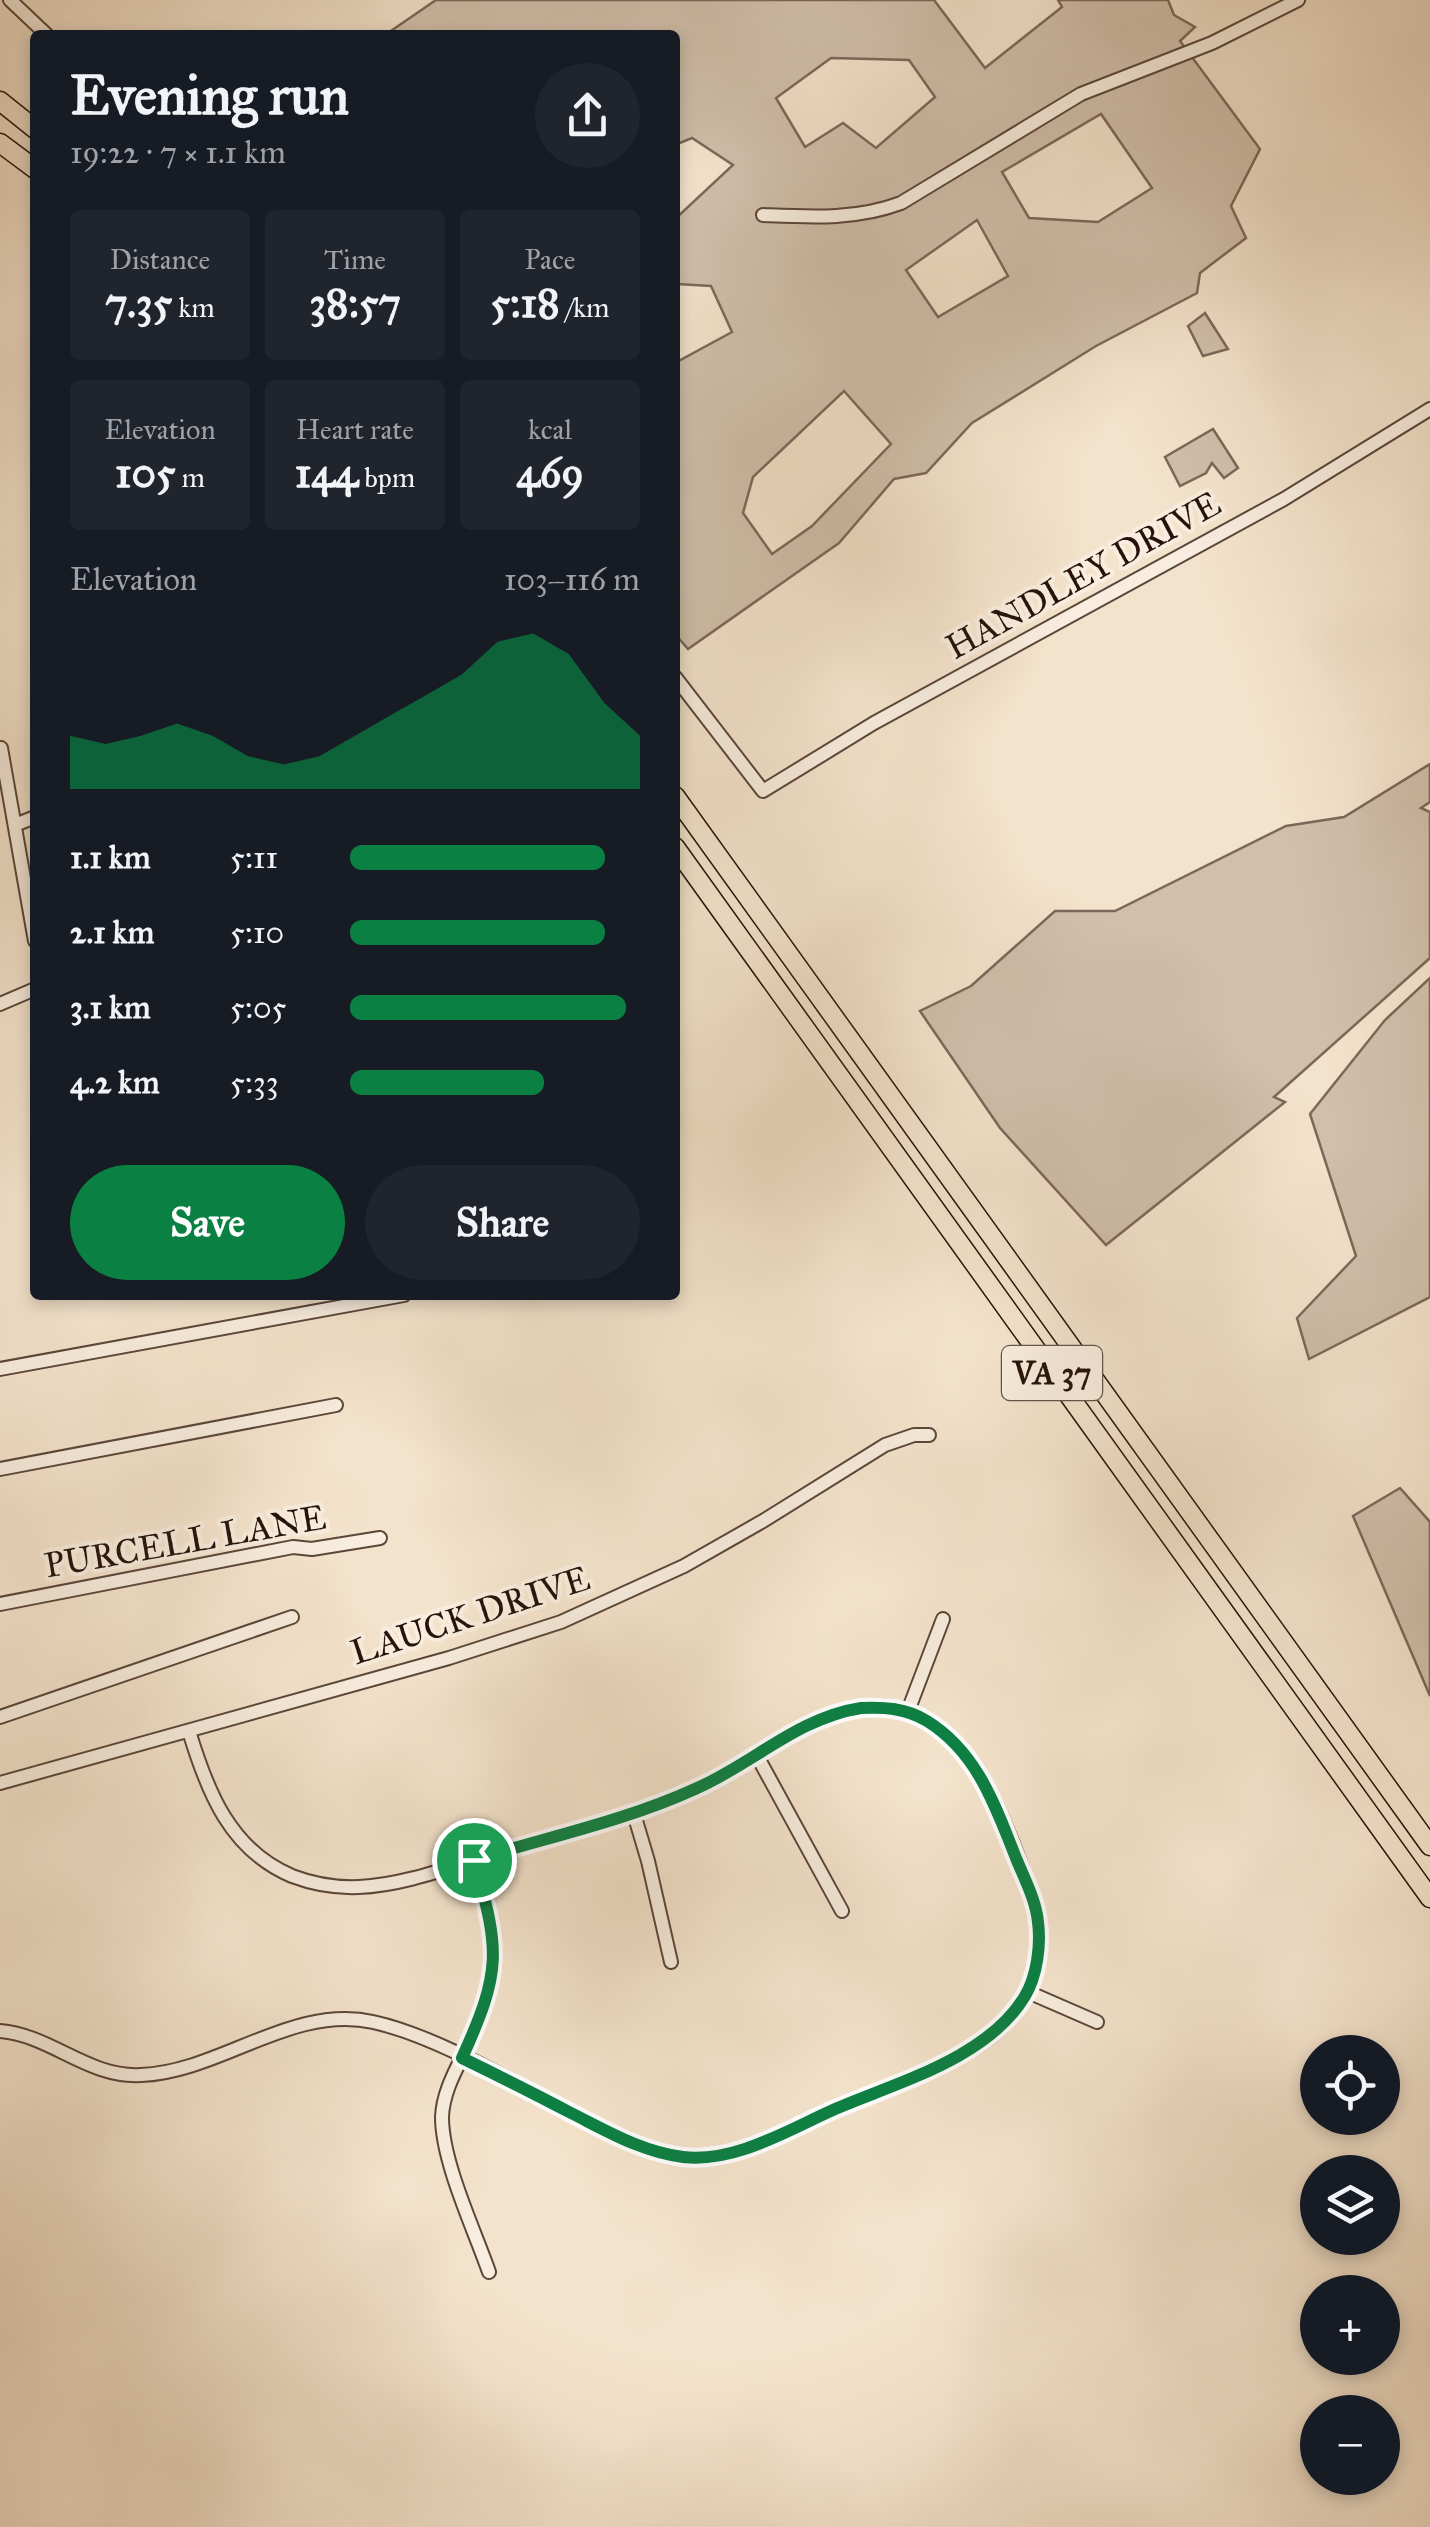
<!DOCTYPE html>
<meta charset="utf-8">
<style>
:root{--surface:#171b24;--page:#20242c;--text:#f1f3f6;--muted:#9ea1a6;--accent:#0b8043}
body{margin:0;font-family:"IM FELL Great Primer",serif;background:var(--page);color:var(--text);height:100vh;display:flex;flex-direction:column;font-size:38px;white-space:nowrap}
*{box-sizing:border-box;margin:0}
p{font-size:32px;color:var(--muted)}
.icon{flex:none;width:55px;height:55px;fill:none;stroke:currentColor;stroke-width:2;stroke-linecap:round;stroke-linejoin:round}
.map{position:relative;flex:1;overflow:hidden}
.side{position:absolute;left:30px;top:30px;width:650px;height:1270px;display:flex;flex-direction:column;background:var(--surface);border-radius:10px;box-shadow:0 5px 15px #0003}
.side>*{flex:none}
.fabs{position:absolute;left:1300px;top:2035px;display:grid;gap:20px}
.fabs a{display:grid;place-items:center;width:100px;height:100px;border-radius:50%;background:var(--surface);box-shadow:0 5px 15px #0003;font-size:50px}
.pin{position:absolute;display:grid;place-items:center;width:85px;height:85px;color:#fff;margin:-42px;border:5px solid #fff;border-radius:50%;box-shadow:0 2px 10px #0007}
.round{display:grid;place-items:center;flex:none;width:105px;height:105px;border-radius:52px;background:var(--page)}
.headline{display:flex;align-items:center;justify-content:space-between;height:170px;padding:0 40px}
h1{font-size:55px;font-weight:700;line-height:75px}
.metrics{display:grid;grid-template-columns:repeat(3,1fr);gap:15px;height:170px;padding:10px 40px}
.metrics div{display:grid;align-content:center;border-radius:10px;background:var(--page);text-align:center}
.metrics b{font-size:42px;font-weight:700}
.metrics small{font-size:28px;font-weight:400}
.metrics p{font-size:28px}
.chart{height:280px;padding:20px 40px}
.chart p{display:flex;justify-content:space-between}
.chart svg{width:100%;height:180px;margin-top:10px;fill:var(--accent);opacity:.7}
.action{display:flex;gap:20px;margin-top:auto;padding:20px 40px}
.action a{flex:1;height:115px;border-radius:60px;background:var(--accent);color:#fff;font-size:40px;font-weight:700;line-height:115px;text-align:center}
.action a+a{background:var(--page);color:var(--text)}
ul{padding:0 40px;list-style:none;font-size:32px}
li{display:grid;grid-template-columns:160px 120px 1fr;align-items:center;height:75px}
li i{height:25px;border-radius:12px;background:var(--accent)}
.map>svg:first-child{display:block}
.green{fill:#d1bfab;stroke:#7c685a;stroke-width:2.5;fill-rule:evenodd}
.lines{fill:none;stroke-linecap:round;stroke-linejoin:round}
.minor-casing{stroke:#5a463a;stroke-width:16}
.highway-casing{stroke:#26120a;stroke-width:21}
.minor{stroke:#f8edde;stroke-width:12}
.highway{stroke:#f4e3cc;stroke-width:18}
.route-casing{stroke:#fff;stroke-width:20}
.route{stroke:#0b8043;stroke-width:12}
.labels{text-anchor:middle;stroke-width:8;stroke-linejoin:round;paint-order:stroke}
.shield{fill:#f8edde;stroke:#65544a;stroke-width:2.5}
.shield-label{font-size:32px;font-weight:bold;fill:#26120a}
.street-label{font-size:35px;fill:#26120a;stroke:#f8edde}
</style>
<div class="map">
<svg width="1430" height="2527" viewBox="0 0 1430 2527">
<rect width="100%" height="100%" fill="#f4e3cc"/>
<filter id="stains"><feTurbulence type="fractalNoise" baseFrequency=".002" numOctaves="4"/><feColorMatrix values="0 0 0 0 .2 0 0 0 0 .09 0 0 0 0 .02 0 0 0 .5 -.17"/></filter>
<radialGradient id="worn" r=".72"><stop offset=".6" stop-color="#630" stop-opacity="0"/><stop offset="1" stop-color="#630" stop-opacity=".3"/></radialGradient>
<path class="green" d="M436 0H934L985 68 1062 7 1058 0H1168L1174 15 1195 27 1180 41 1260 149 1231 206 1246 238 1200 273 1197 293 1096 346 972 423 926 473 894 479 839 543 688 649 675 634V363L732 332 711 286 677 284 675 286V219L733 165 692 138 675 145V35H385ZM831 58 909 60 935 97 876 148 843 123 805 147 776 98ZM1101 114 1152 188 1098 222 1029 218 1002 172ZM977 220 1008 276 938 317 906 270ZM844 391 891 444 812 526 772 554 743 513 753 477Z
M1205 313 1228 349 1203 356 1188 326Z
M1213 429 1238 468 1224 478 1212 463 1206 473 1180 486 1165 457Z
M1430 764V802L1421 808 1430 812V958L1274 1097 1285 1102 1106 1245 1000 1128 920 1011 971 986 1055 911H1115L1286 826 1344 817Z
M1430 978V1297L1309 1359 1297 1318 1356 1256 1310 1114 1385 1020Z
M1400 1488 1430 1522V1696L1353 1516Z"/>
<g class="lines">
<defs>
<path id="minor" d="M10 0 47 35
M763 215C810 217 856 220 901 203L1081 94 1212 43 1298 0
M675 677 763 791 874 723 1284 499 1430 409
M1 748 35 941
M15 825 35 817
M0 1004 35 989
M0 1369 404 1295
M0 1469 336 1405
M0 1604 293 1547 312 1549 380 1538
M908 1711 943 1619
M0 1717 292 1617
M756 1754 842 1911
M0 1783 449 1658 561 1622 684 1566 763 1521 885 1445 914 1435H929
M634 1814 648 1861 671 1962
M475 1859C497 1941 504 1966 468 2045 457 2068 443 2091 442 2117 442 2162 474 2229 489 2272
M1028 1992 1097 2022
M0 2031C51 2035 88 2078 141 2075 220 2072 292 2004 373 2022 438 2036 521 2087 581 2118 622 2139 664 2162 711 2157 759 2151 816 2118 861 2098 910 2077 976 2060 1011 2017 1028 1996 1037 1970 1039 1943 1042 1905 999 1805 978 1771 963 1747 936 1722 909 1712 857 1692 802 1725 759 1752 740 1764 721 1777 700 1787 638 1817 569 1831 504 1851 458 1864 407 1885 359 1887 336 1888 313 1884 292 1876 230 1850 207 1791 189 1731"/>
<path id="highway" d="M0 101 35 129
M0 143 35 169
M675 796 1430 1846
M675 847 1430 1898"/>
</defs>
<use href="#minor" class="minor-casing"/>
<use href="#highway" class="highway-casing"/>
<use href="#minor" class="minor"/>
<use href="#highway" class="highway"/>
</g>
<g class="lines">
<defs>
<path id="route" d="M861 1708C884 1707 906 1708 927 1721 977 1752 995 1805 1016 1858 1024 1878 1036 1900 1038 1922 1041 1945 1037 1976 1025 1996 988 2058 898 2082 833 2110 788 2130 735 2163 683 2157 642 2152 607 2131 571 2113 535 2094 499 2076 462 2058 502 1970 500 1951 474 1860 548 1837 625 1821 695 1789 753 1764 797 1718 861 1708Z"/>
</defs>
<use href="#route" class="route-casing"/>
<use href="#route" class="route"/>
</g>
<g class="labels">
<rect class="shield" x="1002" y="1346" width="100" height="54" rx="8"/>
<g class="shield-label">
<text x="1052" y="1384">VA 37</text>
</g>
<g class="street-label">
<text transform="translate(1083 575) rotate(-29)" y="12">HANDLEY DRIVE</text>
<text transform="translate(185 1541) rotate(-10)" y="12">PURCELL LANE</text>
<text transform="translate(470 1615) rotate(-18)" y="12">LAUCK DRIVE</text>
</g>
</g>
<rect width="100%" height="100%" filter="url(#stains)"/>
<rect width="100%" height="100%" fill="url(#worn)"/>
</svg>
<div class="fabs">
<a><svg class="icon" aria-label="locate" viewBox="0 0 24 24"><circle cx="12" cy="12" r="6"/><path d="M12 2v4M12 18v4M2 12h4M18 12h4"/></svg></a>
<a><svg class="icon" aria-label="layers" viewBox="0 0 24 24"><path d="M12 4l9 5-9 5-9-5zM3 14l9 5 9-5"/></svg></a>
<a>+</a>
<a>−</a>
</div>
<div class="pin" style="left:474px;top:1860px;background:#1e9e55"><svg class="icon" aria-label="arrive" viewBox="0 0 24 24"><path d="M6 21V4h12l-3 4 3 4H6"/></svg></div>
<section class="side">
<div class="headline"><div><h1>Evening run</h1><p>19:22 · 7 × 1.1 km</p></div><a class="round"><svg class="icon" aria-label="share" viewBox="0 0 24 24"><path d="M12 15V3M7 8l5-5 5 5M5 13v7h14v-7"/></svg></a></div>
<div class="metrics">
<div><p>Distance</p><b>7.35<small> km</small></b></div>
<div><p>Time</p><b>38:57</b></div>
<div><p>Pace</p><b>5:18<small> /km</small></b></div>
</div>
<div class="metrics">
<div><p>Elevation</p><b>105<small> m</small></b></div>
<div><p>Heart rate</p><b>144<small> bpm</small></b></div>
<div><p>kcal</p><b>469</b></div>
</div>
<div class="chart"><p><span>Elevation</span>103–116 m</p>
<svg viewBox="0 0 160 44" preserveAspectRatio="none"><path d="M0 44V31L10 33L20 31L30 28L40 31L50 36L60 38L70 36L80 31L90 26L100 21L110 16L120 8L130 6L140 11L150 23L160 31V44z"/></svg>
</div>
<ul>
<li><b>1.1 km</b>5:11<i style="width:88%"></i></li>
<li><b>2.1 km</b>5:10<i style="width:88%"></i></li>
<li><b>3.1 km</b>5:05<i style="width:95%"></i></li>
<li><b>4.2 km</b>5:33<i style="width:67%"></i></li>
</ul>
<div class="action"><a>Save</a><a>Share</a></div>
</section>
</div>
